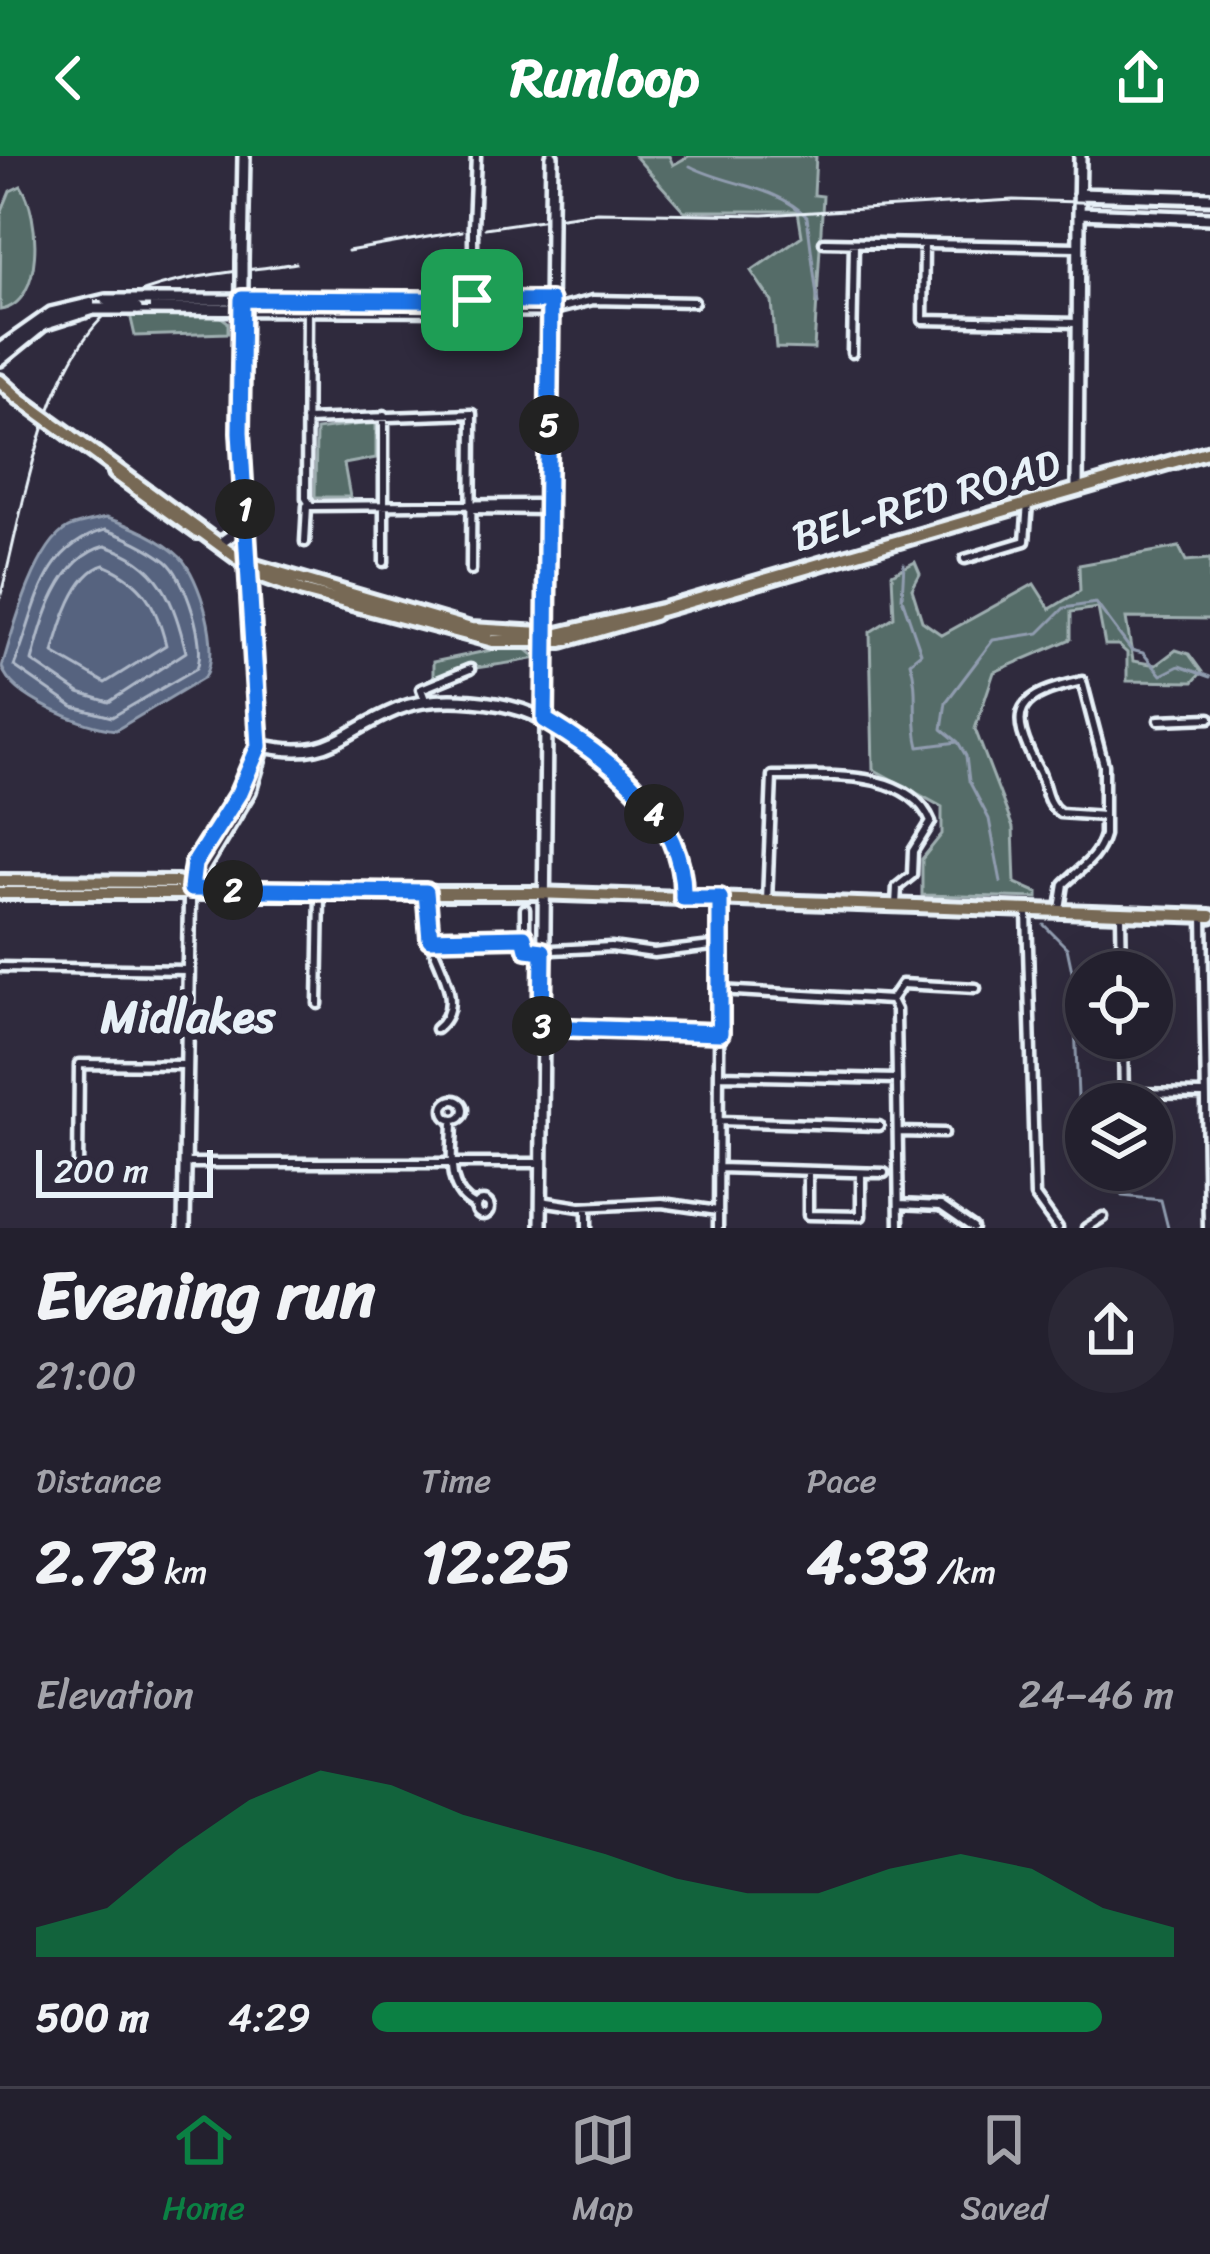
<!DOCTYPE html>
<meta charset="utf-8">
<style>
:root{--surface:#23202e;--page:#2b2836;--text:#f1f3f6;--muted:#a3a3aa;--line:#403e4a;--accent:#0b8043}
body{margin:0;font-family:Sriracha,sans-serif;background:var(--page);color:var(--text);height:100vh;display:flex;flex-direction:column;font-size:45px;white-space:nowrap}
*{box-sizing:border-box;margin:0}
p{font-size:39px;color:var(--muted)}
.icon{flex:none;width:66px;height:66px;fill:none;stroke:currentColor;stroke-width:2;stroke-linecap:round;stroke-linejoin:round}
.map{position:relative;height:1072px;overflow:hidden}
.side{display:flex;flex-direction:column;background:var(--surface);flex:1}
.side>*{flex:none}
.tools{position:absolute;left:1065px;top:795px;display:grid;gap:24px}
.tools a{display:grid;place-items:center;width:108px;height:108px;border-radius:50%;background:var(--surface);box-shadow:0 12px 48px #0002,0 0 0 3px var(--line);font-size:60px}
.scale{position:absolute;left:36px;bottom:30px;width:177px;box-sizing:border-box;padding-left:12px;border:6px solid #e8f1f8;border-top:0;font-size:33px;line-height:42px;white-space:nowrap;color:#e8f1f8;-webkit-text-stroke:9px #2f2a3d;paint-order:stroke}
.pin{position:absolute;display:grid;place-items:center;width:102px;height:102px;color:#fff;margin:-51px;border-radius:24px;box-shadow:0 6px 18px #0006}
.km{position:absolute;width:60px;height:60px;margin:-30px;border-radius:50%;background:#222;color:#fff;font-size:33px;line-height:60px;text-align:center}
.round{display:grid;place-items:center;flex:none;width:126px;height:126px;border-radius:63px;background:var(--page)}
.head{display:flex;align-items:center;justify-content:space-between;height:204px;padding:0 36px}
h1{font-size:66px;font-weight:700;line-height:90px}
.figures{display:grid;grid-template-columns:repeat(3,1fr);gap:18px;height:204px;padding:12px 36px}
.figures div{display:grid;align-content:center}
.figures b{font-size:60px;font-weight:700}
.figures small{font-size:33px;font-weight:400}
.figures p{font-size:33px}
.chart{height:336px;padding:24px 36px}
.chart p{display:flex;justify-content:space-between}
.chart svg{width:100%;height:216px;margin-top:12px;fill:var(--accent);opacity:.7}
ul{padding:0 36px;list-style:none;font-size:39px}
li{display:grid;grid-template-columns:192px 144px 1fr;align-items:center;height:90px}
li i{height:30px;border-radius:15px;background:var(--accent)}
header{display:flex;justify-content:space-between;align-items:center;height:156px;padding:0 36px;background:var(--accent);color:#fff;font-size:54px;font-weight:700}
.dock{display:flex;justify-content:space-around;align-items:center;height:168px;border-top:3px solid var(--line);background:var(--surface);font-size:33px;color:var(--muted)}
.dock a{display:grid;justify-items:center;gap:6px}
.dock .on{color:var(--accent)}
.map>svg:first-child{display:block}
.green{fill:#556c67;stroke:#9eaeb0;stroke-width:3}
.water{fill:#56637f;stroke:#909caf;stroke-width:3}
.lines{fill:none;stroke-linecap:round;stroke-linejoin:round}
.shore{stroke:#aeb8c8;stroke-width:3}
.stream{stroke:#909caf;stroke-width:3}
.street-casing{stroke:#e8f1f8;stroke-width:15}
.secondary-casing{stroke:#e8f1f8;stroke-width:18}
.primary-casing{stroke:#e8f1f8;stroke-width:20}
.street{stroke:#2f2a3d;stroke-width:6}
.secondary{stroke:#2f2a3d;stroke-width:9}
.primary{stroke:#776954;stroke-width:10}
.tram{stroke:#e8f1f8;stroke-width:3}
.street-bridge-casing{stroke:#e8f1f8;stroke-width:15;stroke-linecap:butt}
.secondary-bridge-casing{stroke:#e8f1f8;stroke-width:18;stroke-linecap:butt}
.primary-bridge-casing{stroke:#e8f1f8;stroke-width:20;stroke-linecap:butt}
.street-bridge{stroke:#2f2a3d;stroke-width:6}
.secondary-bridge{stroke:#2f2a3d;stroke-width:9}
.primary-bridge{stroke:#776954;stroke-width:10}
.route-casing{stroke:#fff;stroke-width:24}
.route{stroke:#1a73e8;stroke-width:15}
.labels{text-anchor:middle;stroke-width:12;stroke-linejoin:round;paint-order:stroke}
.street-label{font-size:42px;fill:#e8f1f8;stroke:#2f2a3d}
.neighbourhood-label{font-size:45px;font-weight:bold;fill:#e8f1f8;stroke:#2f2a3d}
</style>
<header><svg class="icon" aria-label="back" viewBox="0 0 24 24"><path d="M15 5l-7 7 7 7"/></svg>Runloop<svg class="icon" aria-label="share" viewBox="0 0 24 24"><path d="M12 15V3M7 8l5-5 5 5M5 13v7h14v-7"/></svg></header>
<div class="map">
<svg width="1210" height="1072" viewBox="0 0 1210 1072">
<rect width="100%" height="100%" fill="#2f2a3d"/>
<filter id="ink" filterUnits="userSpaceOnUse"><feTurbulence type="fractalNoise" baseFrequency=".00833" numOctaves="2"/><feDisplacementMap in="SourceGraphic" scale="24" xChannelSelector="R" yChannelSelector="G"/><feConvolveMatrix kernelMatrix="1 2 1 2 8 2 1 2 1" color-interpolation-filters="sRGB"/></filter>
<g filter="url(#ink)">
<path class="green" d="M635 0H669L673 9 689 0H816L814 39 823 40 814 193 776 192 772 146 751 115 802 80 798 55H684Z
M21 30C40 58 45 148 0 154L1 57 10 35Z
M130 158 221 161 228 166V177L135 180Z
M376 266V302L344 308 350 341H315L316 274Z
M1179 391 1186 405 1210 403V463L1126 462 1133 505 1156 509 1176 494 1189 498 1202 516 1193 526 1127 525V497L1118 489H1105L1098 452 1071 456V483L994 516 975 573 1013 672 1015 727 1038 737V742L922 739V703L942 678V651L873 613 870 476 894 461 892 418 915 406 920 418 912 433 922 465 942 479 1034 428 1050 453 1080 435 1079 409Z
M506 491 526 493 537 502C501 510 467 510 433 522V506Z"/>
<path class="water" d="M106 362C130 369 161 383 180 401 199 420 222 493 205 521L116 574C85 571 12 543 2 511 12 477 35 389 68 372 79 367 94 365 106 362Z"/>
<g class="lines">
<path class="shore" d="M105 374C125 380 149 392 166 405 185 420 207 489 197 512L112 561 73 551 14 510C37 455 39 392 105 374Z
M105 390C160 406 174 445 186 496L109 546 79 537 32 505C43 463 59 402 105 390Z
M104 409C144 426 156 449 166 489L105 527 53 497C60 470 75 417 104 409Z"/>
<path class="stream" d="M690 10C728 30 776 29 807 61L818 148
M904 408 902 442 921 497 910 506C920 535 911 561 919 591L958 586 966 600 969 625 989 663 1001 726
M958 586 942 573 946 546 993 484 1039 477 1064 452 1096 447 1131 494 1143 497 1161 519 1179 510 1210 521
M1044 769 1067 792 1073 820 1081 1012 1086 1014
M1089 1015 1117 1023 1122 1040 1161 1044 1168 1072"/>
<defs>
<path id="street" d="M473 71 476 0
M824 86 1077 91
M924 88 923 164 1077 167
M473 143V80
M307 150 306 342 311 350 536 348 548 353
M550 155 593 144 694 146
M852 197 854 87
M306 264 472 258 471 414
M475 353 545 354
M305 386 307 350
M965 403 1025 385 1028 347
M384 406V259
M426 546 421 533 470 513
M1159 564 1210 562
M548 566C609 600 687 663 683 741
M426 736C427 748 424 763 427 775 434 805 469 847 436 873
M767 745 772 620C820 621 908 610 931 666L913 695 912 719 897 731 896 749
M525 753V790L533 795 611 791 654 797 720 789
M1060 753 1064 728C1081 711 1097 704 1104 679V609L1082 525C1017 540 1005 552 1039 615 1047 631 1044 646 1060 657L1104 660
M1027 755 1035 1040 1058 1072
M1203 759 1208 1072
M1121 760 1122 816
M431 783 524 781
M0 811 186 814
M719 834 891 844
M318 848 320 738
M542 871 720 877
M1123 882 1124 948
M721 919 896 923
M1123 937 1205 938
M444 954a10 10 0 1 1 20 0a10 10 0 1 1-20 0Z
M453 964C453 996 443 1035 476 1050
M720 965 879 970
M898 976 944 977
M184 1007H540
M719 1012 884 1017
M808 1015V1059L861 1060V1017
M78 1017 79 908 186 909
M476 1052a7 7 0 1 1 14 0a7 7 0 1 1-14 0Z
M541 1045 580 1051 662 1047 718 1055
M899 1048 941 1050 973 1072
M587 1052V1072
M718 1072 720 746
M899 1072 896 854 891 844 902 828 976 832
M1086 1072 1103 1061"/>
<path id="secondary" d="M1079 38 1210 42
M551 57 552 0
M1079 57 1210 62
M1079 61 1080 0
M242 106 244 0
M150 144 550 145
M137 153 550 155
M0 193 51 157 106 144
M0 204 43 169 94 153
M1077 333 1079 61
M219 388 246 369
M259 589C330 606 339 577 398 553 436 537 509 544 545 564
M191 733 250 635 261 599 240 276 242 121
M184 1072 190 716 239 637 259 589
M541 1072 551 68"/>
<path id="primary" d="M0 225 19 242
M70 279 262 420 303 435 493 485H562L654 458
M115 317 197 376
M249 408 471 473 558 478 661 454 1210 295
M0 725 177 726 191 733
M0 737H535L1210 760"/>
</defs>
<use href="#street" class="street-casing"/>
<use href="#secondary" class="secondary-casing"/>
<use href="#primary" class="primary-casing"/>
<use href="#street" class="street"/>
<use href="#secondary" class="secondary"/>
<use href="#primary" class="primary"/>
<path class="tram" d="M485 72 597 56 763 59 1013 44 1210 50
M348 95 462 75
M0 442C24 355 46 179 134 139 182 118 244 116 296 107"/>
<defs>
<path id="street-bridge" d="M473 80V71"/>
<path id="secondary-bridge" d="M551 68V57
M242 121V106
M106 144H150
M94 153H137"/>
<path id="primary-bridge" d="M19 242 70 279"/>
</defs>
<use href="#street-bridge" class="street-bridge-casing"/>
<use href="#secondary-bridge" class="secondary-bridge-casing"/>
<use href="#primary-bridge" class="primary-bridge-casing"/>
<use href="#street-bridge" class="street-bridge"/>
<use href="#secondary-bridge" class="secondary-bridge"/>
<use href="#primary-bridge" class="primary-bridge"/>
</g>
</g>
<g class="lines" filter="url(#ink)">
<defs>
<path id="route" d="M242 143 550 145 545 564C608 601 686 659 683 742H720V877L542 871 543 795 527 793 524 781 430 783 426 736 191 733 194 708 239 637 259 590 240 276Z"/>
</defs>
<use href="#route" class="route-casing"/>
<use href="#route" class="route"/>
</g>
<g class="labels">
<g class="street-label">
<text transform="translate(926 343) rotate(-16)" y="15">BEL-RED ROAD</text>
</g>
<g class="neighbourhood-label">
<text x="188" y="876">Midlakes</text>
</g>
</g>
</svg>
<div class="tools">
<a><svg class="icon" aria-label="locate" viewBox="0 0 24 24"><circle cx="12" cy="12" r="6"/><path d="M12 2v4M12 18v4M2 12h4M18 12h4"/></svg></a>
<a><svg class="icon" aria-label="layers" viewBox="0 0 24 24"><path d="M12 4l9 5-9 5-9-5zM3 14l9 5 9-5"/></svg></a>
</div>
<div class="scale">200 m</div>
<div class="pin" style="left:472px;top:144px;background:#1e9e55"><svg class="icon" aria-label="arrive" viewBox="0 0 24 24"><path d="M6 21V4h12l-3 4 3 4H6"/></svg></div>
<b class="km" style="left:245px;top:353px">1</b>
<b class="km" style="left:233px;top:734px">2</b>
<b class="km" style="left:542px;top:870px">3</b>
<b class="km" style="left:654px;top:658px">4</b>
<b class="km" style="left:549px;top:269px">5</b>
</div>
<section class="side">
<div class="head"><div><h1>Evening run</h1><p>21:00</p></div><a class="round"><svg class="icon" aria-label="share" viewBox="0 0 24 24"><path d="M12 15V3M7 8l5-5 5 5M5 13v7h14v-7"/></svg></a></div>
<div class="figures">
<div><p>Distance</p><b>2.73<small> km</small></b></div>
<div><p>Time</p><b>12:25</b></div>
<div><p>Pace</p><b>4:33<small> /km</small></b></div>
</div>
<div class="chart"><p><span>Elevation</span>24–46 m</p>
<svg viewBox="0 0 160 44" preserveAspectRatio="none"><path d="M0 44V38L10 34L20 22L30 12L40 6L50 9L60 15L70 19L80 23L90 28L100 31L110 31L120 26L130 23L140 26L150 34L160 38V44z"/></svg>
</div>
<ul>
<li><b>500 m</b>4:29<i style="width:91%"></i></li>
</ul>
</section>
<nav class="dock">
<a class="on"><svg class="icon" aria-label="home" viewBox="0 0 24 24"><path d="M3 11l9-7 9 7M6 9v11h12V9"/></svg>Home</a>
<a><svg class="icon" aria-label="map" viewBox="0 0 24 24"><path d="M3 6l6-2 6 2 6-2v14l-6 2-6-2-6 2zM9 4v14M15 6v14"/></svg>Map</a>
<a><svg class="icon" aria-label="saved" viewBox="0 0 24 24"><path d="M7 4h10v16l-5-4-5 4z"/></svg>Saved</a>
</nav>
